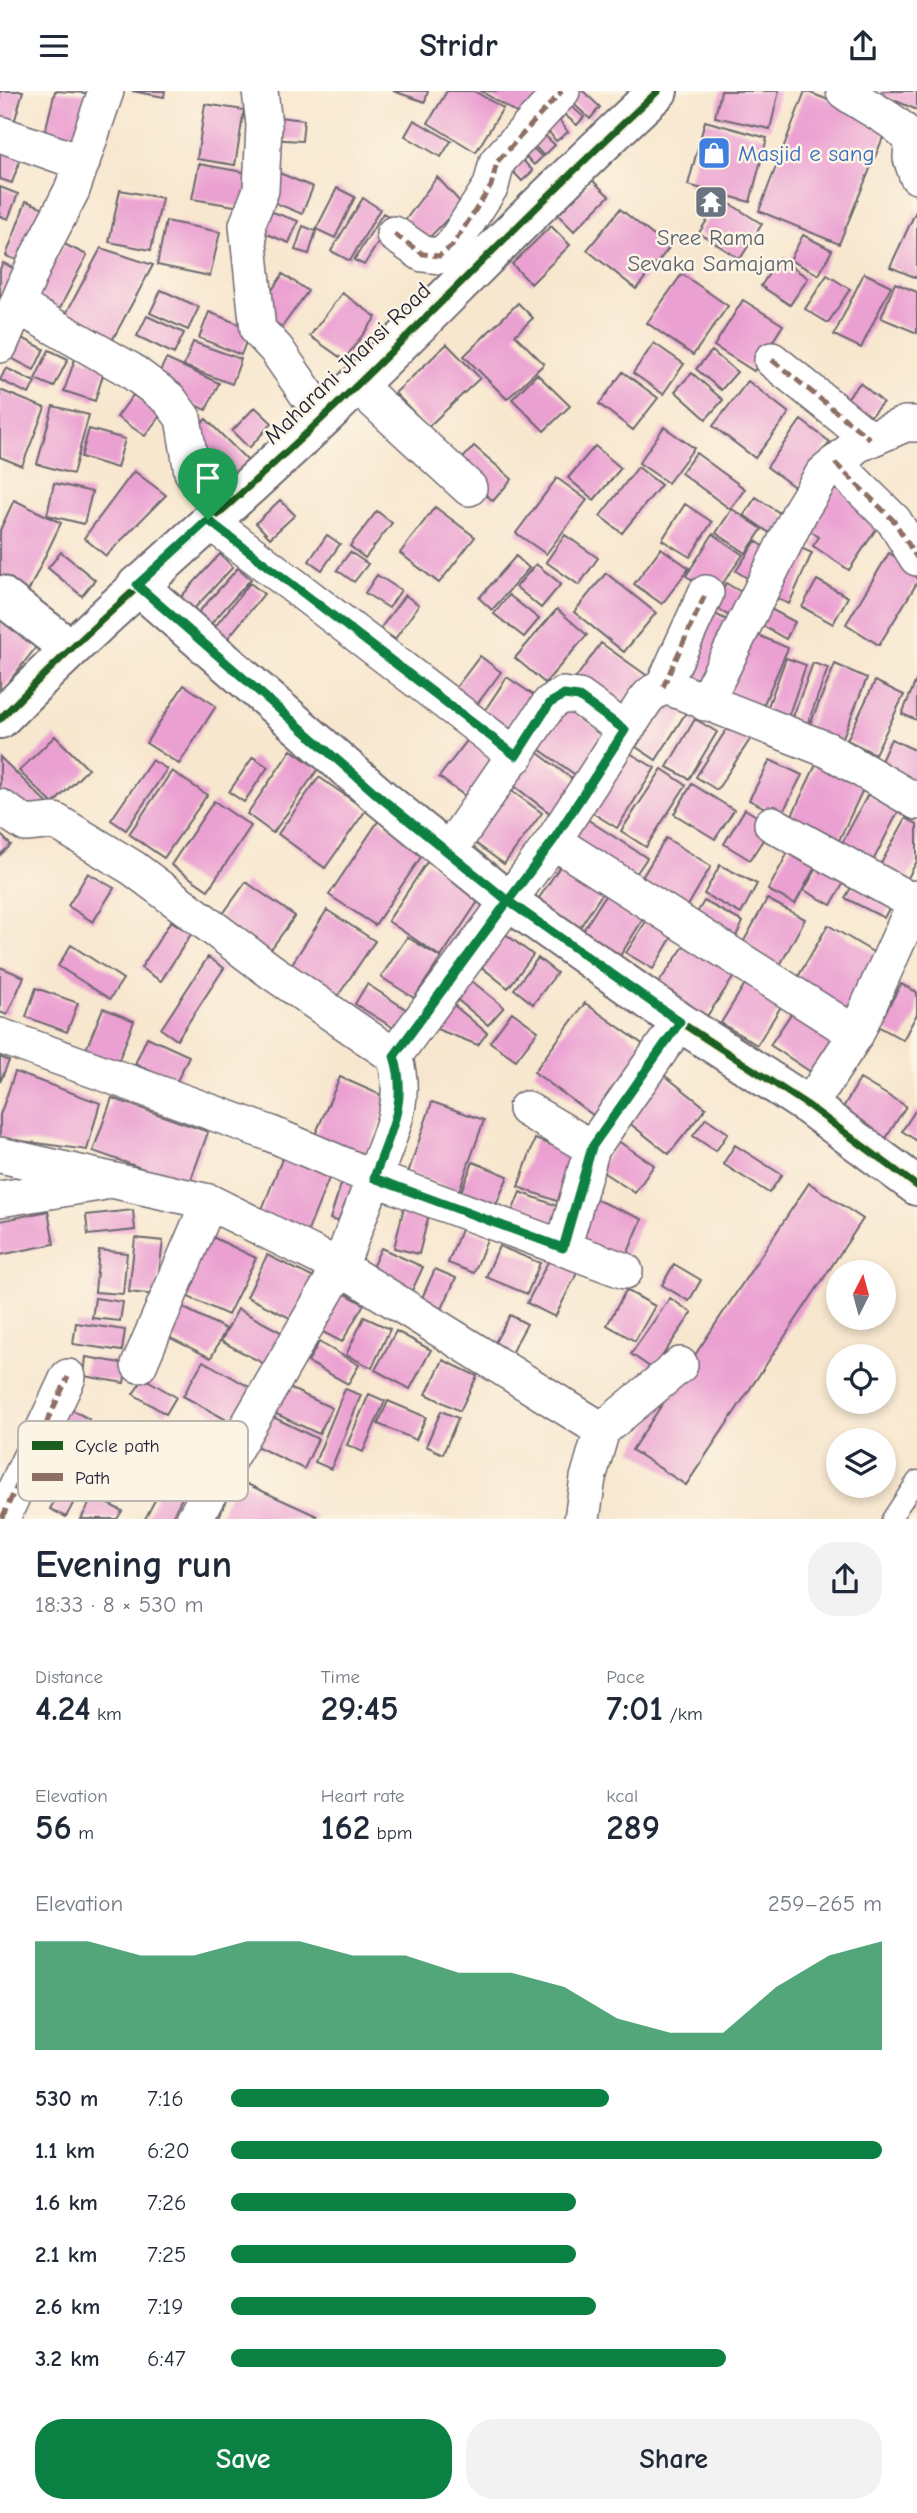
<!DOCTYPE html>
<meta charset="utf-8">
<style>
:root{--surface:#fff;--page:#f2f2f3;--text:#1f2937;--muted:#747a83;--accent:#0b8043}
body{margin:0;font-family:"Comic Neue",sans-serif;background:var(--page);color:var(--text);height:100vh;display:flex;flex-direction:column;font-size:26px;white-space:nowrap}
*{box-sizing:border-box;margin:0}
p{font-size:23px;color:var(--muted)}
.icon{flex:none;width:38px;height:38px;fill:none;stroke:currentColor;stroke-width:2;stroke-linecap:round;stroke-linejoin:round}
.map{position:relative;height:1428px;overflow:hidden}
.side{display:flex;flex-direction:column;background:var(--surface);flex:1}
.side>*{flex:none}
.needle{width:46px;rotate:6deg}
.fabs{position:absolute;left:826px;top:1169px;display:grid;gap:14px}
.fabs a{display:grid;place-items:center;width:70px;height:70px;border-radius:50%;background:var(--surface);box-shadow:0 4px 10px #0003;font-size:35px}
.pin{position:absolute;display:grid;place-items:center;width:60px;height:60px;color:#fff;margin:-72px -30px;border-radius:50% 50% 50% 0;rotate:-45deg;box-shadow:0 0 7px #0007}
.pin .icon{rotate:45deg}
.round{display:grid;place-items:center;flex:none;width:74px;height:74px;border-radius:28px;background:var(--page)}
.overview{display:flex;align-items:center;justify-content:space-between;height:119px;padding:0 35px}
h1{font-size:38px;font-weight:700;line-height:52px}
.metrics{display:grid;grid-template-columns:repeat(3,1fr);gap:10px;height:119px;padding:7px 35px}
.metrics div{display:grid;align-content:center}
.metrics b{font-size:35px;font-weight:700}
.metrics small{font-size:19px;font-weight:400}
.metrics p{font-size:19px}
.chart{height:196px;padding:14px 35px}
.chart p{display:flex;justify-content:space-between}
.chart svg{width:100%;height:126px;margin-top:7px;fill:var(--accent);opacity:.7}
.primary-button{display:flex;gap:14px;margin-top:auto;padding:14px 35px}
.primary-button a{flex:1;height:80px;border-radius:28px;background:var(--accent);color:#fff;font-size:28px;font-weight:700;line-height:80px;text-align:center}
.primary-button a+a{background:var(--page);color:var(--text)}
ul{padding:0 35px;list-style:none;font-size:23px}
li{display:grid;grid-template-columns:112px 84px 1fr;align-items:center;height:52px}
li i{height:18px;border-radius:9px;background:var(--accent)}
header{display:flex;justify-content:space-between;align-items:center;height:91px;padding:0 35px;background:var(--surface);font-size:32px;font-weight:700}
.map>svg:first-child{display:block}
.building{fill:#eba0d2}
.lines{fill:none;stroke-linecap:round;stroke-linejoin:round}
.lane-casing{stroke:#6d676f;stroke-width:21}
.street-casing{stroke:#6d676f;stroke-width:38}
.secondary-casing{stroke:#6d676f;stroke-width:42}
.lane{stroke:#fff;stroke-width:18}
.street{stroke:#fff;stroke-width:35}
.secondary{stroke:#fff;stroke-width:38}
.quiet{stroke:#8d6e63;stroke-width:5;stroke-dasharray:10 5;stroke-linecap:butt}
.cycleway-casing{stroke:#fcf5e5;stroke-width:11}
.cycleway{stroke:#1b5e20;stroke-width:7}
.route-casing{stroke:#fff;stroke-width:14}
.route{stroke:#0b8043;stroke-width:9}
.labels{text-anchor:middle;stroke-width:5;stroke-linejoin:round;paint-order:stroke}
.shop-label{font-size:23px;fill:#366cbe;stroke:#fcf5e5;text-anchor:start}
.worship-label{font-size:23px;fill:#5b616d;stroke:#fcf5e5}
.street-label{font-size:23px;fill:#22223b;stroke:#fcf5e5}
.key{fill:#fcf5e5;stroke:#bbb6b2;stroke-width:2}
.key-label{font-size:19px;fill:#22223b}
</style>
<header><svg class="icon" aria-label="menu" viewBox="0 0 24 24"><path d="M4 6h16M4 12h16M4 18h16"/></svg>Stridr<svg class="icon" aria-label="share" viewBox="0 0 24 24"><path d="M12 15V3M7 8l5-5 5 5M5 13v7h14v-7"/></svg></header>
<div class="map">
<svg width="917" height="1428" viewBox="0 0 917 1428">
<rect width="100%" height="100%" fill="#fcf5e5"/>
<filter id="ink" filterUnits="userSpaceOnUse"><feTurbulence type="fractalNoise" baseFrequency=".0143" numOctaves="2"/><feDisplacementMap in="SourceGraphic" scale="14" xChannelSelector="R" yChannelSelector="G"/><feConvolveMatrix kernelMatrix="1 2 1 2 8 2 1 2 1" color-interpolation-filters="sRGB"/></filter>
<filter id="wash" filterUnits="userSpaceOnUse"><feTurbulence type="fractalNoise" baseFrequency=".00686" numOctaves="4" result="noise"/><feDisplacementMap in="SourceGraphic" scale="28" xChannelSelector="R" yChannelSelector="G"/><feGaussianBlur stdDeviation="1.57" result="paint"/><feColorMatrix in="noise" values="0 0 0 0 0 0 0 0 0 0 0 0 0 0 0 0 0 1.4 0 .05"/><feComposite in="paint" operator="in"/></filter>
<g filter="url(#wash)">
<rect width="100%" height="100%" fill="#f8e7cf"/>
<g id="blocks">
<path class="building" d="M0 0H23L14 32 0 28Z
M55 0 100 3 86 60 43 49Z
M132 0H165L164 6Z
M393 0H428L425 11Z
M447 0H474L503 17 476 61 428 32Z
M481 0H542L531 31Z
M568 0H583L600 16 590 28 564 4Z
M721 0H779L770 38 715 26Z
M805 0 889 32 839 153 759 120Z
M882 0H917V19L880 3Z
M561 7 584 26 577 34 554 15Z
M205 13 244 19 235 74 197 68Z
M555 23 568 41 556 50 543 33Z
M270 25 304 29 302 50 268 48Z
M414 29 451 50 441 66 405 45Z
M705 30 767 47 750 111 688 94Z
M538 38 555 54 544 65 528 48Z
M526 50 542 66 534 74 518 57Z
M24 57 12 92 0 88V59Z
M516 62 533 80 522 90 505 72Z
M199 73 254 83 247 117 192 108Z
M277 81 313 96 302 123 266 108Z
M437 86 462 113 424 152 401 135Z
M592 89 609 105 574 140 558 124Z
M0 96 18 103 8 128 0 125Z
M337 97 355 106 335 147 316 138Z
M120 99 162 107 151 159 109 151Z
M363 107 380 118 350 170 331 160Z
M721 107 762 133 740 168 699 142Z
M26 110 47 118 27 173 6 165Z
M620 118 669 157 636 198 587 159Z
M917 118V187L890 176Z
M267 119 298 130 289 152 259 140Z
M383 122 393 128 364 174 354 169Z
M166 130 220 141 210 185 157 174Z
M303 135 316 140 309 163 295 159Z
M551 135 570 154 531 193 512 173Z
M803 144 832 159 819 184 790 169Z
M64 153 87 164 56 225 34 213Z
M101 157 153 174 108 257 61 232Z
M779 167 808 187 790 214 761 195Z
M3 172 24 182 0 233V178Z
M864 182 891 195 861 257 834 244Z
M283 183 308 200 282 236 258 220Z
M682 183 728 215 693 264 647 232Z
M827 184 850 198 828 232 805 218Z
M895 192 917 201V242L881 227Z
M161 199 199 216 188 239 150 222Z
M342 202 376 226 344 269 310 245Z
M743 209 783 234 754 280 714 255Z
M518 212 533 227 515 244 544 273 507 308 464 265Z
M209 221 251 238 241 264 199 247Z
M147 225 184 242 174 263 137 245Z
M18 245 44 258 34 279 7 265Z
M193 251 241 268 232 293 184 275Z
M654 252 684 273 663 303 633 282Z
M447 253 480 287 428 336 395 302Z
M49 259 68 268 54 296 35 288Z
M712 260 737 281 721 299 696 278Z
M76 265 106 274 95 310 64 300Z
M166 268 219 292 206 319 153 295Z
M6 277 35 291 29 303 0 289Z
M623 281 658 307 633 339 599 313Z
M692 282 723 309 706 328 675 300Z
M537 283 570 315 544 340 512 308Z
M748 290 789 322 755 367 713 335Z
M860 292 883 311 864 332 842 313Z
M0 299 45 317 22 375 0 366Z
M133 304 161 323 145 345 117 326Z
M53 315 89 324 73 383 37 373Z
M255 316 272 332 249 357 232 340Z
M206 328 250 372 233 390 188 345Z
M801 329 830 351 796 397 767 376Z
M664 336 694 357 668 392 639 372Z
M89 338 125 348 117 377 81 366Z
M474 355 512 388 493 410 455 376Z
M595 355 621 377 594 409 568 387Z
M696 362 745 398 730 418 681 382Z
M638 376 661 394 622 442 600 425Z
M134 380 166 404 106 465 84 447Z
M557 387 587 409 546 463 516 442Z
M828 389 884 426 849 479 813 455 819 446 799 432Z
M54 392 92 401 84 433 47 424Z
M756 406 787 427 774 445 744 424Z
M14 409 61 432 26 505 0 488V439Z
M280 409 295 424 270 447 256 432Z
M685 413 712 431 690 466 662 449Z
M435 416 475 446 439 492 400 462Z
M732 418 762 438 746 462 716 442Z
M377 420 392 432 365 467 350 455Z
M713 443 743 464 715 503 686 485Z
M327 444 340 453 322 479 309 470Z
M565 444 598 467 579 494 546 471Z
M756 450 775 463 755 492 736 480Z
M792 453 812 462 789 513 769 504Z
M661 457 689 477 662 513 634 493Z
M61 461 95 489 82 505 48 477Z
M350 461 368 473 354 491 337 479Z
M889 462 917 480V492L879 554 846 533Z
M220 463 233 476 191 521 178 509Z
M516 465 529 477 492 519 479 507Z
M536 473 561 493 541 517 516 496Z
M238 477 251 488 210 534 197 523Z
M606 482 656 522 624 561 574 521Z
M377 484 401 499 389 517 365 502Z
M817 489 848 506 833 533 802 516Z
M250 492 264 503 228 547 214 537Z
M726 492 756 510 743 533 713 515Z
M405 504 419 514 395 548 380 538Z
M509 504 539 528 524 546 494 523Z
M0 513 44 546 0 602Z
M765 515 795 531 786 548 756 531Z
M557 518 587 544 545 592 515 567Z
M709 520 739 535 704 601 673 586Z
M751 541 788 557 760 622 724 607Z
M601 552 656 591 635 620 612 619 573 591Z
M480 565 501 581 469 624 448 607Z
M786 567 806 574 787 629 766 621Z
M813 572 828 577 806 637 791 631Z
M835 573 867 587 841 651 808 638Z
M507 586 541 609 511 654 477 631Z
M917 587V629L902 623Z
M875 590 904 604 875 663 847 649Z
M184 594 216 615 179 673 146 652Z
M667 608 687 620 656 669 636 656Z
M565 615 615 650 587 692 536 656Z
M695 628 717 641 689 688 667 676Z
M730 633 751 647 717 699 696 686Z
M473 642 509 669 476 713 439 686Z
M55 645 88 678 53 713 19 680Z
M891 648 917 660V700L876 681Z
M291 659 318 678 273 742 247 723Z
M534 659 580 694 555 726 509 691Z
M628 661 655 677 617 737 591 721Z
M0 666 47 712 30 729 0 701Z
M253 666 268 676 244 711 229 701Z
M152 669 167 678 126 739 111 729Z
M770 669 802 684 781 725 749 709Z
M818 669 866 692 834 760 786 737Z
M662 678 686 694 646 756 621 740Z
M172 680 207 704 164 767 129 743Z
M319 686 366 719 325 777 278 743Z
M692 693 734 719 715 748 674 723Z
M505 695 542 722 504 773 467 746Z
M868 703 899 719 872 772 840 756Z
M214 710 251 735 208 799 171 774Z
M745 718 772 735 750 769 724 753Z
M582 725 647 767 632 789 568 748Z
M906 727 917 733V770L901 800 874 785Z
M379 729 425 760 375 834 329 804Z
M0 743 11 754 0 764Z
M666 747 711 775 686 818 640 790Z
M795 748 822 763 795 813 768 799Z
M824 765 850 781 831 814 804 799Z
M427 771 481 806 441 866 388 830Z
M563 771 605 798 571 850 529 822Z
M720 774 757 793 741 823 704 803Z
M88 782 114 797 93 831 68 815Z
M858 784 896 804 884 827 845 807Z
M246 791 295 825 268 862 220 827Z
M607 802 645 825 613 876 575 852Z
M767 808 805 828 778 878 740 857Z
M704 810 743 831 734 849 694 827Z
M327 819 375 850 331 915 284 885Z
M650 824 676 839 653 878 626 862Z
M171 830 191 843 161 890 141 877Z
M828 834 878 864 842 927 791 898Z
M499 838 533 864 508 897 474 870Z
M407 846 441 867 414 907 381 886Z
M687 851 735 884 705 928 657 894Z
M71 854 123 888 110 908 58 875Z
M208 866 224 877 177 949 161 938Z
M538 867 557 882 533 913 514 898Z
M0 876 24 886 7 924 0 921Z
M751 883 787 906 757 954 721 932Z
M468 887 504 916 488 934 453 905Z
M367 893 412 922 400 941 355 913Z
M901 893 917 901V923L903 949 878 935Z
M36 897 78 912 67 941 26 926Z
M449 910 487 942 478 954 429 935Z
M799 911 843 940 814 983 770 954Z
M585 912 648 957 597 1027 534 981Z
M103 917 134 930 116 976 84 963Z
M512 921 538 940 516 969 490 951Z
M147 946 189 965 176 992 135 973Z
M0 966 9 970 0 991Z
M15 981 100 1012 87 1059 0 1047V1024Z
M664 984 706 1017 669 1063 628 1031Z
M340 986 390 1008 362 1073 312 1051Z
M860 988 906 1015 883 1052 838 1025Z
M112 1007 208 1041 189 1094 93 1060Z
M432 1011 484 1029 459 1100 408 1082Z
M917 1017V1050L902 1040Z
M706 1027 728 1042 716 1060 693 1045Z
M535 1048 582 1065 565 1113 518 1096Z
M618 1050 654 1074 635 1102 598 1078Z
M735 1054 782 1084 769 1102 723 1073Z
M286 1058 333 1077 306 1145 259 1126Z
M473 1071 508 1085 495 1117 460 1103Z
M344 1084 367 1092 353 1135 330 1128Z
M809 1092 863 1128 686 1394 632 1359Z
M520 1101 563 1117 550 1150 507 1134Z
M592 1107 642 1128 624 1171 574 1150Z
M404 1116 429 1123 419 1163 394 1157Z
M133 1119 135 1139 88 1144 86 1124Z
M48 1120 54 1153 0 1164V1130Z
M462 1136 488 1146 474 1182 448 1172Z
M200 1140 256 1167 228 1224 173 1199Z
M135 1147 163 1150 156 1204 129 1201Z
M499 1155 540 1172 527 1203 486 1186Z
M381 1157 423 1176 410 1204 368 1185Z
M99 1159 127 1162 123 1203 95 1201Z
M553 1161 581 1174 555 1226 527 1212Z
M267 1164 320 1190 300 1232 247 1206Z
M674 1173 701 1189 689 1210 662 1194Z
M435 1178 456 1187 442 1218 421 1209Z
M626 1199 655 1215 635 1250 607 1234Z
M340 1200 364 1213 342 1251 319 1239Z
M95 1207 123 1211 120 1230 92 1227Z
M670 1207 692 1222 653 1278 631 1263Z
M172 1211 226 1238 211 1267 156 1240Z
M238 1218 288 1245 272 1277 221 1250Z
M510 1224 527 1233 510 1264 493 1255Z
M364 1226 390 1238 372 1277 346 1264Z
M76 1232 125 1239 122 1260 73 1253Z
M396 1240 431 1259 410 1298 375 1279Z
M319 1251 359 1274 348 1293 308 1271Z
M86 1266 127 1273 124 1292 84 1285Z
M443 1269 477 1285 460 1320 426 1303Z
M203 1270 260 1302 241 1337 183 1305Z
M144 1287 176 1306 166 1323 133 1303Z
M285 1295 332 1317 319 1343 272 1321Z
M345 1298 361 1304 331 1378 315 1371Z
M369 1303 385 1310 363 1361 347 1354Z
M388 1310 426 1326 416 1349 378 1333Z
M59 1312 89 1328 79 1349 48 1333Z
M441 1320 458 1327 443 1363 426 1355Z
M271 1325 318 1348 304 1378 256 1355Z
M236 1388 317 1425 315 1428H218Z
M163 1394 183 1405 171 1428H145Z
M60 1399 76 1407 66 1426 50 1418Z
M93 1405 122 1420 117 1428H81Z"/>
</g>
</g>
<g filter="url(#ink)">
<use href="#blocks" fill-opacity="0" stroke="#6d676f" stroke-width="2"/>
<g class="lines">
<defs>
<path id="lane" d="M891 1428 917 1389"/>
<path id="street" d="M260 0 264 34 261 99 247 134 258 239 276 258 307 303 327 323
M844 0C866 17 897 28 912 50L911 67 917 85
M0 43 82 72
M394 143 423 163 439 165 452 155 491 95 497 71 562 0
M18 215 130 279 169 308 183 327 192 381 224 414
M0 254 37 167 72 99 106 0
M772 269 870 348
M357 294 469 397
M835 372 894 430 917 467
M208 429 516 665
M663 596 706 502
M705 612 801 419 823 383 857 354 905 333H917
M0 716 26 733 55 730 133 777 272 881 394 965
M772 733 915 812
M553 750 856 943
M448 761 550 612 563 604 579 606 625 639C640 623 646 594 671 597L828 659 917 711
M0 945 269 1042 374 1087 340 1176 194 1428
M809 1015 856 943 917 807
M526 1018 592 1057
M0 1064 209 1111 340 1176 602 1339
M0 1108 100 1092
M563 1157 592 1057 680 931
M625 1180 374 1087C389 1044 409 1010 394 965L553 750 625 639
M139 1274 209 1111
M2 1427 68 1286
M582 1428 588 1387 602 1339 680 1274"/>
<path id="secondary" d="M137 494 381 707 508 810 680 931 809 1015 917 1095
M0 504 69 557
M0 628C105 520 220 425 329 321 440 215 545 104 658 0"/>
</defs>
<use href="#lane" class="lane-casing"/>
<use href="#street" class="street-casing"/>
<use href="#secondary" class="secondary-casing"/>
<use href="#lane" class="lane"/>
<use href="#street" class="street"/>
<use href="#secondary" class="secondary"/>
<path class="quiet" d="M394 143 423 163 439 165 452 155 491 95 497 71 562 0
M772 269 870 348
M835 372 894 430 917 467
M663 596 706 502
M508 810 553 750 625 639
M2 1427 68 1286"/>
<defs>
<path id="cycleway" d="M137 494 381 707 508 810 680 931 809 1015 917 1095
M0 628C105 520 220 425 329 321 440 215 545 104 658 0"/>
</defs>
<use href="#cycleway" class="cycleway-casing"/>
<use href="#cycleway" class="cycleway"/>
</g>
</g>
<g class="lines" filter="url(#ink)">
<defs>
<path id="route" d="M208 429 137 494 381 707 508 810 394 965C409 1011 389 1044 374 1087L563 1157 592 1056 680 931 508 810 553 750 625 639 579 606 564 604 550 612 516 665 208 429"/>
</defs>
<use href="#route" class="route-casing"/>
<use href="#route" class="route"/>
</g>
<defs>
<symbol id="shop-square" viewBox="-11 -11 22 22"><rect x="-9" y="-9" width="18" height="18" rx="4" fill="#3f7fe0" stroke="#fcf5e5"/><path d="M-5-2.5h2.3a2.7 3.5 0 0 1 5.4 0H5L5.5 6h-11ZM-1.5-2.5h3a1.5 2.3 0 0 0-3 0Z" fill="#fff"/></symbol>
<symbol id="temple-square" viewBox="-11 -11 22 22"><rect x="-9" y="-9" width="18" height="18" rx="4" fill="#6b7280" stroke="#fcf5e5"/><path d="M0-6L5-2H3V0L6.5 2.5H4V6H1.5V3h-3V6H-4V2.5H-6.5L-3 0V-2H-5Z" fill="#fff"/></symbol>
</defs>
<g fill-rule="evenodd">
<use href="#shop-square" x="695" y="43" width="38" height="38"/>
<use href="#temple-square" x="692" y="92" width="38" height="38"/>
</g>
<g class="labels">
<g class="shop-label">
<text x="738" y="70">Masjid e sang</text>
</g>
<g class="worship-label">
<text x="711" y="154">Sree Rama<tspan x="711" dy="26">Sevaka Samajam</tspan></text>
</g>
<g class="street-label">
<text transform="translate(347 272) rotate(-44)" y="8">Maharani Jhansi Road</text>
</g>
</g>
<rect x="18" y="1330" width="230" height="80" rx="10" class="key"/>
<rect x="32" y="1350" width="31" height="9" fill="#1b5e20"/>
<rect x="32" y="1382" width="31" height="8" fill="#8d6e63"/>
<g class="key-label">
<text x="75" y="1361">Cycle path</text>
<text x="75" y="1393">Path</text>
</g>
</svg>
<div class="fabs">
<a><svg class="needle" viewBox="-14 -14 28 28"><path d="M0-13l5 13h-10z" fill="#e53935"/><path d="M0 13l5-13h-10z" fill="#747a83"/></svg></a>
<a><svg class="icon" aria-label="locate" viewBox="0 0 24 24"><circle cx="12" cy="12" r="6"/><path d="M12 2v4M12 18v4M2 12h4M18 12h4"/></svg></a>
<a><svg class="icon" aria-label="layers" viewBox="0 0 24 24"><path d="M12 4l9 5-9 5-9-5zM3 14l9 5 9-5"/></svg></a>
</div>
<div class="pin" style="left:208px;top:429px;background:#1e9e55"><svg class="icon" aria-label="arrive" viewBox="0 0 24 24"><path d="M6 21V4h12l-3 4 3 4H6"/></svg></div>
</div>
<section class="side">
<div class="overview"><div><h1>Evening run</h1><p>18:33 · 8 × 530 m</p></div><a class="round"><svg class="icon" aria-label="share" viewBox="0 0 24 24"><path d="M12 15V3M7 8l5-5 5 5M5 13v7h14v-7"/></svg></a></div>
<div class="metrics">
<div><p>Distance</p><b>4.24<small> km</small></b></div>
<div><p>Time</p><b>29:45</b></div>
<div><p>Pace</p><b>7:01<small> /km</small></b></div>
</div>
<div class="metrics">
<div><p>Elevation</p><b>56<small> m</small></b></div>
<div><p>Heart rate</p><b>162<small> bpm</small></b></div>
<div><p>kcal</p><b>289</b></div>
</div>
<div class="chart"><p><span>Elevation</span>259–265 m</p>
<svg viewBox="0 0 160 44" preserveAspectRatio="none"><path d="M0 44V6L10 6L20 11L30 11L40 6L50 6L60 11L70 11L80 17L90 17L100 22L110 33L120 38L130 38L140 22L150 11L160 6V44z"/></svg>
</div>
<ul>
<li><b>530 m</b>7:16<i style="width:58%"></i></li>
<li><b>1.1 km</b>6:20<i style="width:100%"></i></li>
<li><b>1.6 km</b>7:26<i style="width:53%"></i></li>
<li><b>2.1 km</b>7:25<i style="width:53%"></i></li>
<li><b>2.6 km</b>7:19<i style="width:56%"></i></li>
<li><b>3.2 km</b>6:47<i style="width:76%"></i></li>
</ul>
<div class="primary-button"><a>Save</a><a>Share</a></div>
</section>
